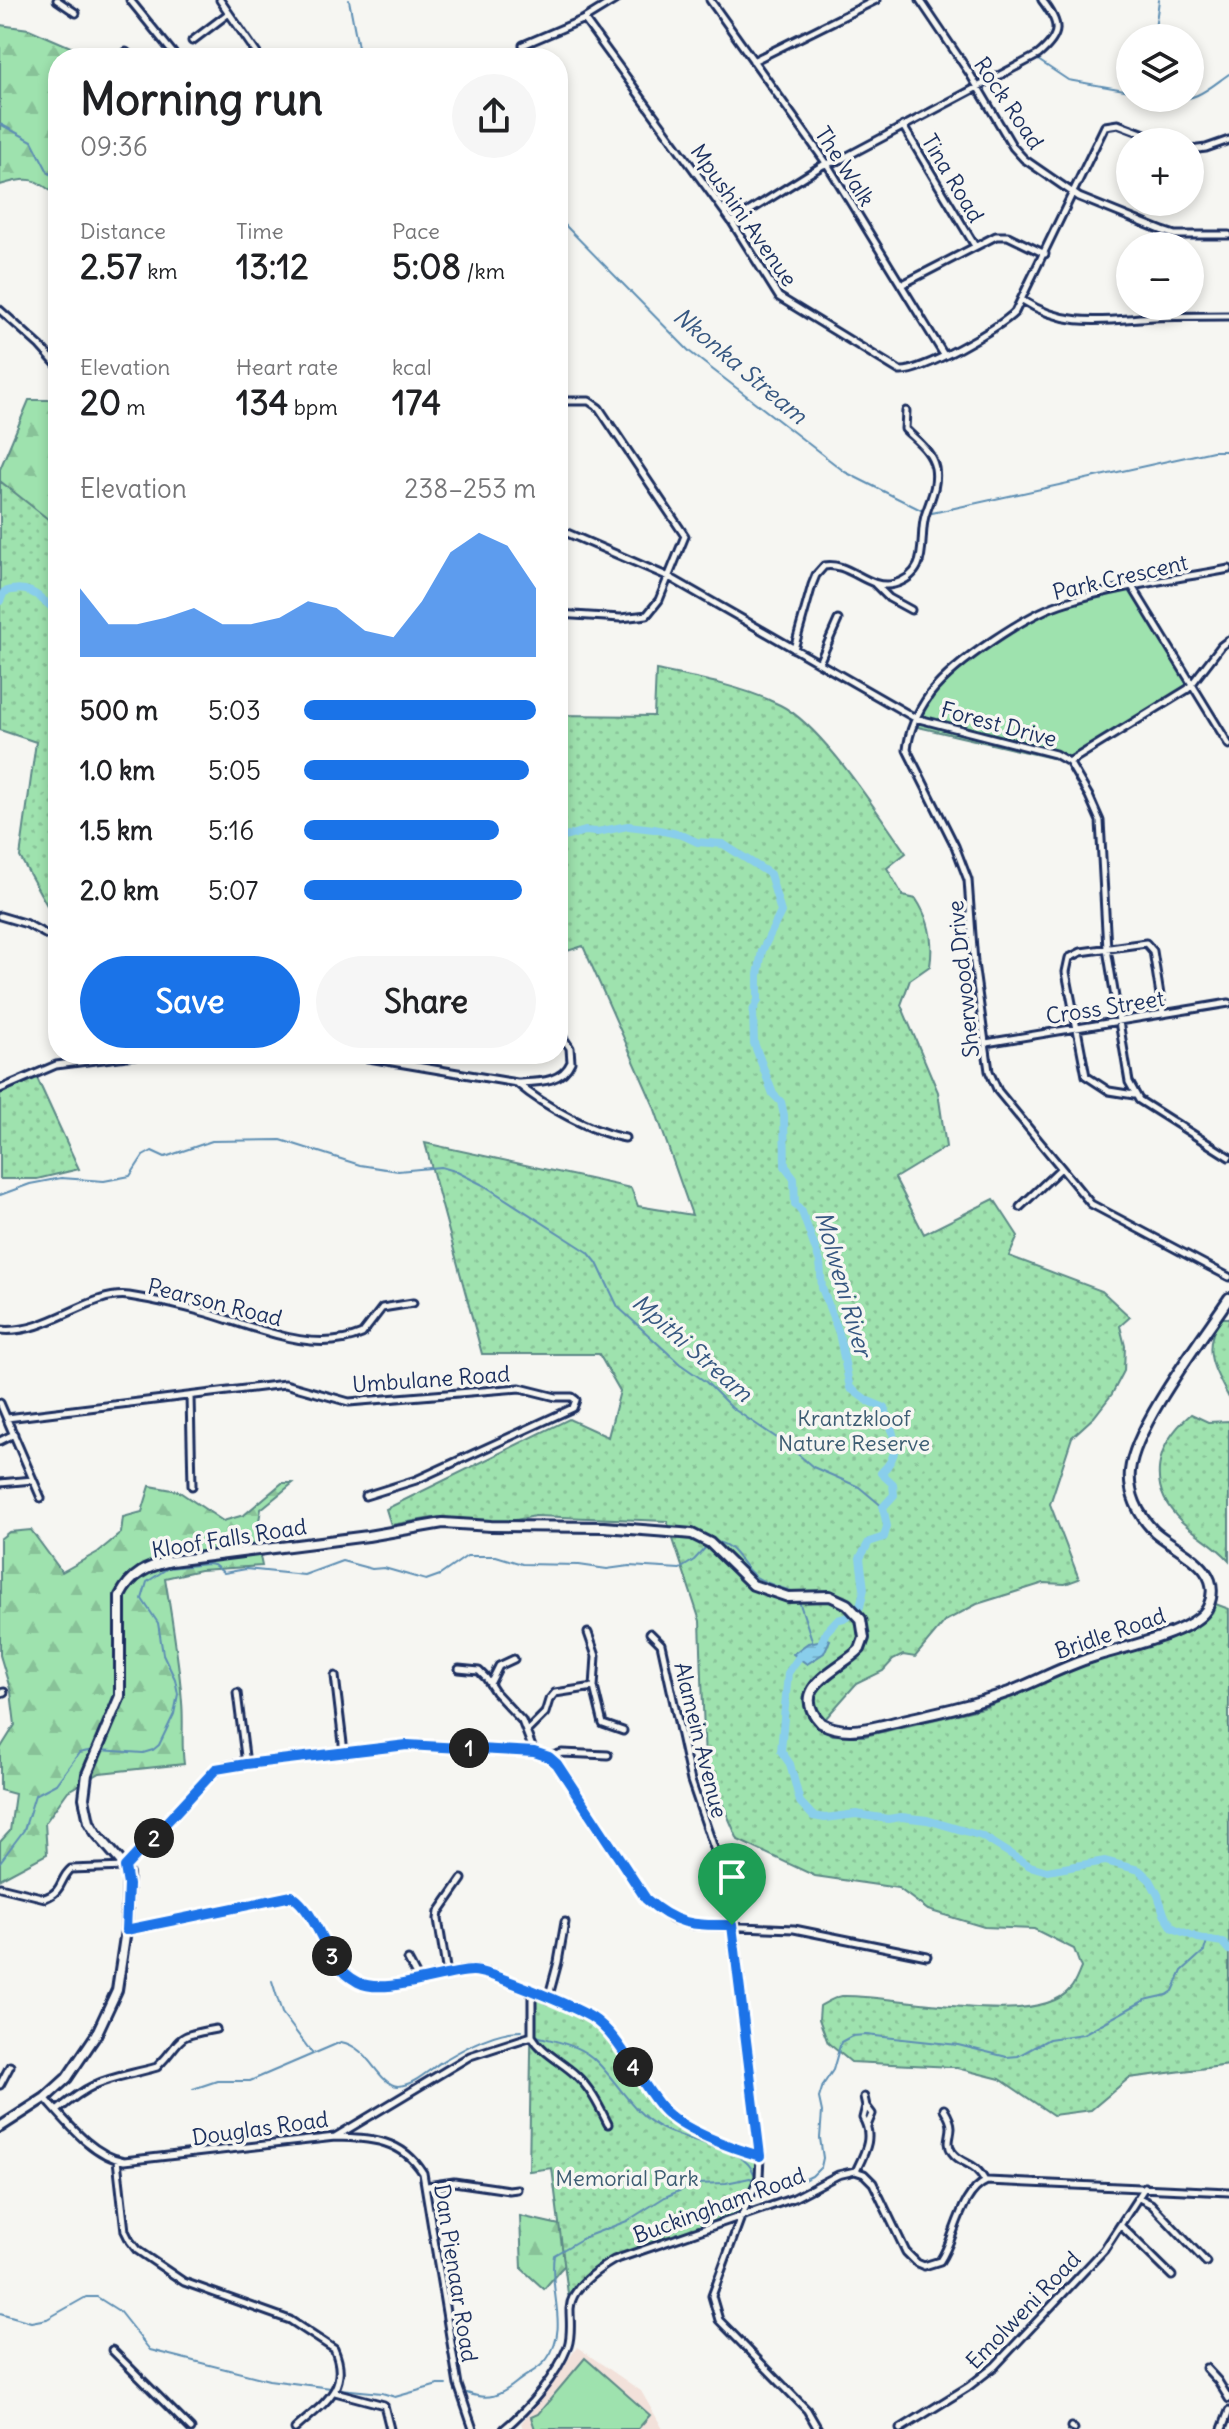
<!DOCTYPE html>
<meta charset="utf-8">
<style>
:root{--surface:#fff;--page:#f6f6f6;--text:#202124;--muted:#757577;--accent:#1a73e8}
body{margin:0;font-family:Delius,sans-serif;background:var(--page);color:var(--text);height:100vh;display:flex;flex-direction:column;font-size:30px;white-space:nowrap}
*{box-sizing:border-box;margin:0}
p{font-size:26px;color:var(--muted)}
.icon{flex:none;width:44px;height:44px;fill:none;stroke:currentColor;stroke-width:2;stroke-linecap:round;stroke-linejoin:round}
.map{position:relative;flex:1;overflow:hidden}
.side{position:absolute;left:48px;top:48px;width:520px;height:1016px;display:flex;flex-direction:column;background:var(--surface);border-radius:32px;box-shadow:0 4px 12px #0003}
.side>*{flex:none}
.fabs{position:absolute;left:1116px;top:24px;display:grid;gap:16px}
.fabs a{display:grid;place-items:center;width:88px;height:88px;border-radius:50%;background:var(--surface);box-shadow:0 4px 12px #0003;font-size:40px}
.pin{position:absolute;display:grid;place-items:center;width:68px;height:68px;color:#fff;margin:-82px -34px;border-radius:50% 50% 50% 0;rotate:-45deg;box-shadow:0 0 8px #0007}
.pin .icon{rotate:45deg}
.km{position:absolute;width:40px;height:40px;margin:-20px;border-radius:50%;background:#222;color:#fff;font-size:22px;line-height:40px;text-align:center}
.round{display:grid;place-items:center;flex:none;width:84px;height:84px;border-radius:42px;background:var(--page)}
.overview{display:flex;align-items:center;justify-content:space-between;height:136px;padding:0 32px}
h1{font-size:44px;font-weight:800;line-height:60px}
.figures{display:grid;grid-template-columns:repeat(3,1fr);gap:12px;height:136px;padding:8px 32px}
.figures div{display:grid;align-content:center}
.figures b{font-size:34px;font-weight:800}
.figures small{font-size:22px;font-weight:400}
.figures p{font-size:22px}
.chart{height:224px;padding:16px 32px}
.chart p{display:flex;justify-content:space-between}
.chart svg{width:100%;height:144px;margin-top:8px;fill:var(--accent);opacity:.7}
.button{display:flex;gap:16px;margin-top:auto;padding:16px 32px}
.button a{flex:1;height:92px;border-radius:48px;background:var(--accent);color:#fff;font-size:32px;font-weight:800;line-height:92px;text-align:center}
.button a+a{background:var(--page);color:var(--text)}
ul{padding:0 32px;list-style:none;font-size:26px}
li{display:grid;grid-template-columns:128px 96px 1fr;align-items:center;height:60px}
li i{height:20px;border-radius:10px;background:var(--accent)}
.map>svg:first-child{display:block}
.built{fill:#f2e1da}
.grass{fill:#9ee2ae;stroke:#5c8886;stroke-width:2}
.forest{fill:url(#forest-firs);stroke:#5c8886;stroke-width:2}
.park{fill:url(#park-dots);stroke:#5c8886;stroke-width:2}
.water{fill:url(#water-rules);stroke:#5d8eb3;stroke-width:2}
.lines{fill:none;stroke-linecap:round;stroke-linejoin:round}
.stream{stroke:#5d8eb3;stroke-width:2}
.river{stroke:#89ceeb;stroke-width:8}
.minor-casing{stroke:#1b2f5e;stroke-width:11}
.secondary-casing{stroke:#1b2f5e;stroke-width:14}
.minor{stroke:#f6f6f2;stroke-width:5}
.secondary{stroke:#f6f6f2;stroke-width:8}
.route-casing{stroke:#fff;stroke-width:16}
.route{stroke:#1a73e8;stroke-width:10}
.labels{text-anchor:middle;stroke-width:7;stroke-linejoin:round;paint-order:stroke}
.street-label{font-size:22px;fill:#1b2f5e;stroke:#f6f6f2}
.park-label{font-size:22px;fill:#3c5c72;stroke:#f6f6f2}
.water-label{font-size:24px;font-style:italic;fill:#365781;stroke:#f6f6f2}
</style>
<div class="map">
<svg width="1229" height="2429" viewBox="0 0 1229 2429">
<defs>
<pattern id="forest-firs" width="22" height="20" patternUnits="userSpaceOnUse" patternTransform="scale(2)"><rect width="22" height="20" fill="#9ee2ae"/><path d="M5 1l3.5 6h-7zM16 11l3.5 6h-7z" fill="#88c298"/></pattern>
<pattern id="park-dots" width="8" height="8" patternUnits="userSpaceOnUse" patternTransform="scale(2)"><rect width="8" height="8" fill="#9ee2ae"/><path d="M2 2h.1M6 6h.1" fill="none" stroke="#88c298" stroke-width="1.8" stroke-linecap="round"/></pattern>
<pattern id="water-rules" width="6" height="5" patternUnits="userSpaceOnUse" patternTransform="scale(2)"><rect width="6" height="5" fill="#89ceeb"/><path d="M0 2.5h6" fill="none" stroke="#76b1cc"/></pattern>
</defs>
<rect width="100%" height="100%" fill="#f6f6f2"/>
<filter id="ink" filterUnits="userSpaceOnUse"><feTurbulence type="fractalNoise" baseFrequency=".0125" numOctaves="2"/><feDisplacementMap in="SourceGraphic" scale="16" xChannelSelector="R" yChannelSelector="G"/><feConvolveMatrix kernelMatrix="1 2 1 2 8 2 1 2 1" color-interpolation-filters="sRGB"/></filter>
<g filter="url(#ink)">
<path class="built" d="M577 2347 641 2391 663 2429H523L521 2423 537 2405Z"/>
<path class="grass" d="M1132 588 1190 684 1069 762 914 726 935 688 1007 632 1044 612Z
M585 2358 650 2415 638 2429H535L531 2417 538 2414Z"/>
<path class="forest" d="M0 25 29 29 96 58H58V197C35 177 29 176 0 185Z
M29 400H58V712L0 685V469Z
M282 1483H293L261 1509 256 1538 262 1566 200 1570 165 1578C172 1619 179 1660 182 1702 184 1723 181 1743 184 1764L100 1773 68 1791 45 1823 47 1854 0 1879V1842L10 1831 15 1794 0 1790V1749L15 1725 11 1692 0 1655V1539L9 1532 31 1530 62 1572 98 1552 121 1533 123 1517 142 1512 150 1486 178 1491 223 1521 244 1515Z
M520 2216 564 2226 592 2238 560 2270 544 2289 522 2269Z"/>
<path class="park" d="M0 481 58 527V915L49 909 20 857 36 742 0 730Z
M656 670C697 678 742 686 780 705 823 726 877 813 906 853L887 868 903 896 916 899C930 920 934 941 930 966L910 980 901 1005 938 1092 946 1147 895 1178 924 1234 994 1199 1018 1236 1009 1256 1102 1291 1130 1317 1120 1326 1125 1346 1124 1371 1112 1394 1094 1417 1072 1437 1050 1504 1079 1579 1065 1584 1044 1583 977 1604 945 1621 915 1657 903 1655 893 1660 883 1671 856 1684 818 1727 833 1735 865 1736 983 1708 1015 1696 1066 1671 1173 1637 1208 1617 1213 1603 1229 1609V2065L1129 2078 1091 2110 1053 2115 1000 2079 953 2067 851 2062 828 2043 819 2019 820 2006C827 2002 835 1997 842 1996 892 1994 1037 2030 1070 1989 1075 1984 1078 1974 1081 1968L1074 1949 1034 1929 984 1927 928 1910 898 1888 815 1876 738 1840 705 1763 700 1621 667 1521 535 1516 506 1522 438 1517 391 1525 386 1509 569 1419 608 1437 620 1391 599 1354H482L425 1143 631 1188 638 1206 692 1215 653 1104 583 946 558 954V715L654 716Z
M37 1078 79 1169 37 1179H0V1094Z
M1221 1318H1229V1398C1214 1369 1200 1348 1221 1318Z
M1191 1414 1208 1422 1229 1421V1560C1215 1544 1196 1535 1181 1521 1145 1486 1156 1444 1191 1414Z
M532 1995 593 2020 668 2118 758 2160 761 2165 739 2215 605 2262 568 2294 552 2168 529 2171Z"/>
<path class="water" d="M828 1639 830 1640 824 1653 807 1664 793 1654 808 1643Z"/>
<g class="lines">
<path class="stream" d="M349 0 360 58
M1151 38 1155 29 1159 0
M1038 60 1068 80 1130 91
M984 79C1006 67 1053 54 1053 25L1037 0
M1169 98C1195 103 1209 88 1229 74
M0 124 32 141 48 172 58 181
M558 218 690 352 845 472 923 511
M932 513 1213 451H1229
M0 1195 30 1184 61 1178 104 1181 130 1176 143 1156 152 1151 165 1157 212 1141 281 1140 360 1165 398 1171 441 1167 455 1171 485 1186 588 1252 597 1263 618 1307 680 1364 706 1382 732 1408 786 1444 813 1467 859 1487 883 1507
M712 1542C735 1541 740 1566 756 1577 767 1584 782 1588 794 1592
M799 1601 813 1643
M99 1750 143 1753 153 1750 159 1745 174 1714 178 1694 175 1679 163 1654 158 1623 142 1599 147 1582 168 1568 207 1564 214 1565 224 1573 246 1569 304 1575 342 1561 372 1569 384 1568 426 1580 440 1575 467 1556H496L522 1564 579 1565 607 1569 629 1566 680 1569 694 1560 707 1546
M0 1862 24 1830 35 1795 56 1784 79 1753 93 1750
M272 1981 282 2013 312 2053
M536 2036C558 2042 581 2045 597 2062 619 2084 633 2113 661 2128 683 2140 729 2146 746 2162 751 2166 753 2172 756 2177
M193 2089 217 2081H250L341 2042C370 2047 377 2084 398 2086 414 2086 433 2066 446 2059 468 2046 496 2031 522 2031
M0 2313 31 2322 47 2319 86 2297H97L119 2311 150 2350 269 2380 331 2388
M340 2389 382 2393 395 2397 438 2385H447
M467 2393C488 2401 500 2396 517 2382 527 2374 540 2369 547 2359 570 2328 548 2290 554 2255L585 2237 627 2221 665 2197 695 2184 726 2183 750 2178 763 2184 797 2183 812 2176 821 2167 823 2158 820 2138 822 2112 819 2098 823 2085 833 2070 841 2042 852 2036 866 2035 958 2045 1007 2057 1018 2056 1049 2039 1083 2034 1145 2000 1167 1995 1173 1991 1182 1971 1204 1951 1208 1938"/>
<path class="river" d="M0 601 4 592C29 583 40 597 58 613
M558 839 585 831 597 832 628 826 654 829 682 835 697 842 723 844 770 874 781 912 762 951 758 975V1000L753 1011 754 1043 773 1094 781 1102 784 1115 785 1166 794 1178 795 1204 802 1212 820 1262 822 1288 839 1333 850 1388 868 1401 885 1408C893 1434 904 1452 881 1473L893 1484 894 1495 883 1507 887 1526 884 1537 869 1542 860 1558 864 1589 860 1607 848 1617 837 1620 826 1632 820 1646
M809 1653 799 1657 788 1673 781 1751 790 1764 800 1802 813 1816 825 1818 856 1814 888 1819 901 1817 927 1820 982 1836 1030 1866 1047 1871 1105 1861 1139 1870 1150 1880 1158 1895 1164 1914 1173 1928 1198 1938 1222 1942 1229 1950"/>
<defs>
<path id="minor" d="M57 0 76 13
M130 0 177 58
M220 0 260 58
M710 0 827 164 944 355
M920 0 970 74 1013 147 1024 159 1079 197 1163 231 1175 235H1229
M584 19 732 222 779 297 900 371C920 373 1000 328 1015 312L1105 126 1118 124 1166 142
M192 41 229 13
M523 45 584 19 615 0
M126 52 132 58
M293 58 295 57
M753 61 876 0
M903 126 975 246
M1190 150 1206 148 1229 140
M732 222 823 165 840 160 1038 55C1062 35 1061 24 1042 0
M901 285 996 236H1008L1045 254
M1022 300C1067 329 1105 320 1154 317 1179 316 1204 316 1229 316
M0 310 40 346 58 366
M558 401H589L599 408 685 536 659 600 647 615 621 618 558 614
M558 529 669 577 915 718 1055 754 1069 762 1089 796 1100 821 1107 949 1129 1082 1139 1100 1229 1157
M1229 569C1175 579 1119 586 1066 602 1028 613 955 662 930 694 918 711 909 729 907 750L955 846 968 880 974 963 989 1071 998 1091 1091 1204 1229 1277
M875 584 889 598 911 610
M1133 588 1229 745
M794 649 812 585 816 575 824 566C849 561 868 591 894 584 931 573 918 542 925 516 930 500 938 486 935 468 931 450 917 441 905 429L906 411
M819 663 838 620
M1069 762 1188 689 1221 646 1229 640
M0 916 27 924 58 941
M986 1043 1229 1003
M345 1054 517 1083C538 1082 562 1083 571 1062L570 1048 558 1030
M518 1084C544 1106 592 1132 625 1138
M0 1089 56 1065 143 1054
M1134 1095 1109 1091 1086 1076 1066 972 1069 958 1081 952 1146 943 1153 951 1163 1014
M1020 1207 1060 1169
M0 1330C49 1335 89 1291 129 1296 154 1300 182 1306 207 1313 255 1327 313 1355 362 1334L382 1308 413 1303
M190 1396 192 1486
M0 1403 41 1498
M7 1418 285 1384 349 1402 520 1388 556 1397H572L576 1400 573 1408 416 1480 365 1496
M0 1441 14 1434
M0 1483 33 1480
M588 1633 596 1656 594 1687 603 1724 623 1731
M650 1633 661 1644 691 1781 729 1892 760 2156 759 2177 741 2217 712 2296 719 2320 807 2410 818 2429
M459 1669 479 1671 486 1678 495 1692 522 1721 534 1752
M335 1676 344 1752
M491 1682 499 1666 514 1659
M0 1693 4 1692
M237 1693 246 1764
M527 1731 545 1713 549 1700 555 1693 594 1687
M549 1757 562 1753 608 1755
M0 1887 45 1898C64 1891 59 1879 71 1869L125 1867 210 1775 225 1766 407 1745 534 1752 549 1757 557 1764 646 1899 672 1919 693 1925 794 1929 927 1956
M127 1930 292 1896C322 1917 323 1964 358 1982 388 1998 444 1967 478 1971 495 1973 513 1984 529 1990 549 1999 571 2006 590 2017 617 2033 641 2084 662 2108 681 2130 732 2148 760 2156
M408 1960 418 1979
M447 1974 438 1919 439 1912 462 1879
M548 1999 558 1962 565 1922
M532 2036C542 2053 561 2061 576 2075 591 2089 599 2106 608 2124
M0 2085 10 2066
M45 2098C65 2120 92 2156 124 2161L335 2137 470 2056 532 2036V1992
M866 2106 872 2114 867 2126
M944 2109C947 2114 951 2121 951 2127 951 2136 946 2143 952 2152 962 2166 974 2160 985 2181
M57 2111C96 2077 110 2080 157 2067 186 2038 170 2037 216 2029
M335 2137C371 2138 402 2139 423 2173L458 2385 473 2429
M117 2160 125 2231 130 2241 137 2250 184 2282 290 2320 334 2349C352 2389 321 2405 295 2429
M856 2171C865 2152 874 2137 863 2118L866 2106 864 2097
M427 2186 454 2182 509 2190 517 2189
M1139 2198 1151 2204 1206 2262
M1121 2226 1172 2276
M112 2350 191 2429
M1206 2368 1218 2381 1229 2399
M335 2392 384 2405 390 2429
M1071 2427 1074 2429
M504 2429C529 2408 556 2377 568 2346 572 2334 570 2321 570 2309 571 2287 597 2270 614 2260L794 2198 838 2175 855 2171 864 2174 873 2183 906 2252 917 2263 924 2266 940 2261C956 2238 959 2193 987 2181L1229 2192
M900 2429 968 2387 995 2366 1104 2250 1145 2187
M1222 2429 1229 2411"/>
<path id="secondary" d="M0 2127 45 2098 67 2078 96 2035 117 1990 126 1930 128 1875 122 1863 96 1833 89 1822 84 1798 87 1774 120 1696V1596C131 1574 148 1566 171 1561L368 1536 443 1523 491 1526 604 1527 681 1533 692 1534 710 1543 753 1585 788 1597 830 1596 847 1604 861 1619 864 1638 860 1649C841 1669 786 1687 821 1723 830 1728 840 1730 850 1730 868 1730 886 1724 903 1720 939 1712 975 1704 1009 1692 1037 1681 1064 1666 1093 1657 1120 1648 1196 1633 1208 1607 1226 1567 1176 1551 1154 1531 1138 1515 1128 1493 1130 1471 1134 1427 1203 1337 1229 1298"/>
</defs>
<use href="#minor" class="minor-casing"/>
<use href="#secondary" class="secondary-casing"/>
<use href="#minor" class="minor"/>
<use href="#secondary" class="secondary"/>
</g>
</g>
<g class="lines" filter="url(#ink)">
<defs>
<path id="route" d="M407 1745 534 1752 549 1757 557 1764 646 1899C677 1926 693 1925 732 1925L760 2156C732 2148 681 2130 662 2108 639 2082 620 2035 591 2017 574 2007 488 1970 472 1971 442 1972 384 1996 358 1982 323 1964 322 1917 292 1896L126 1930 128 1885 125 1867 216 1769 246 1764Z"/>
</defs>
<use href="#route" class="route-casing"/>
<use href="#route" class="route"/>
</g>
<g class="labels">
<g class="street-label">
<text transform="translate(1009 103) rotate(56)" y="8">Rock Road</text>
<text transform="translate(845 166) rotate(57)" y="8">The Walk</text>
<text transform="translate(953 178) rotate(59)" y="8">Tina Road</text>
<text transform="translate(744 215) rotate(55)" y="8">Mpushini Avenue</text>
<text transform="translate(1120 577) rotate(-13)" y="8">Park Crescent</text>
<text transform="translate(999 724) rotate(15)" y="8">Forest Drive</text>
<text transform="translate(963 979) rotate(-96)" y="8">Sherwood Drive</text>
<text transform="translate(1105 1007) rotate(-9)" y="8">Cross Street</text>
<text transform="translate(215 1302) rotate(14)" y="8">Pearson Road</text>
<text transform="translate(431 1379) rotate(-4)" y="8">Umbulane Road</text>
<text transform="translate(229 1538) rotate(-9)" y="8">Kloof Falls Road</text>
<text transform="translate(1110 1633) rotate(-19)" y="8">Bridle Road</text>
<text transform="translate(701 1740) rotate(76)" y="8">Alamein Avenue</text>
<text transform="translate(260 2128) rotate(-8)" y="8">Douglas Road</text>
<text transform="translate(719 2205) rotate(-20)" y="8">Buckingham Road</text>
<text transform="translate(456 2273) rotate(81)" y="8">Dan Pienaar Road</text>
<text transform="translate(1023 2310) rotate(-46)" y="8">Emolweni Road</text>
</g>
<g class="park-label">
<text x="854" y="1426">Krantzkloof<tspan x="854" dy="25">Nature Reserve</tspan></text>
<text x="627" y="2186">Memorial Park</text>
</g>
<g class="water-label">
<text transform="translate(740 366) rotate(40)" y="8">Nkonka Stream</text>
<text transform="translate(843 1284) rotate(74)" y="8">Molweni River</text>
<text transform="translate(692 1348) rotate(41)" y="8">Mpithi Stream</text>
</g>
</g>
</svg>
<div class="fabs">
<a><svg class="icon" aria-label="layers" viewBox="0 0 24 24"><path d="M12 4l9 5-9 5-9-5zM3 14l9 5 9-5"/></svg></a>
<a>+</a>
<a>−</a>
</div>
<div class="pin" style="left:732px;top:1925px;background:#1e9e55"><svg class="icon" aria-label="arrive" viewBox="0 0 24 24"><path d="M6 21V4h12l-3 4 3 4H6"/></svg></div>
<b class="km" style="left:469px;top:1748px">1</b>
<b class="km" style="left:154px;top:1838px">2</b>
<b class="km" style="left:332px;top:1956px">3</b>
<b class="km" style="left:633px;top:2067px">4</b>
<section class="side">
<div class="overview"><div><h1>Morning run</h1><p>09:36</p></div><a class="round"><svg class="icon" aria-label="share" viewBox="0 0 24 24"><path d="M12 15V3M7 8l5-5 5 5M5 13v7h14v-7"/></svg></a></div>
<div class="figures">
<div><p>Distance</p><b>2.57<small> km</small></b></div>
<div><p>Time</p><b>13:12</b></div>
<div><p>Pace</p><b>5:08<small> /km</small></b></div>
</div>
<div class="figures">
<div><p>Elevation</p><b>20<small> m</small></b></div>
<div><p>Heart rate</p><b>134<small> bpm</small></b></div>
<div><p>kcal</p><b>174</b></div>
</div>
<div class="chart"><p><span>Elevation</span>238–253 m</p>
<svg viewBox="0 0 160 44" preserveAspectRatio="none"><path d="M0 44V23L10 34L20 34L30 32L40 29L50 34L60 34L70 32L80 27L90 29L100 36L110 38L120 27L130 12L140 6L150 10L160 23V44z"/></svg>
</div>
<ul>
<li><b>500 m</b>5:03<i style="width:100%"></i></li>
<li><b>1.0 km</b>5:05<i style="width:97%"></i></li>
<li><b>1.5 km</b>5:16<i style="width:84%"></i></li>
<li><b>2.0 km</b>5:07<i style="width:94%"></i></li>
</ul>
<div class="button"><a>Save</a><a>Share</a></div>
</section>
</div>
